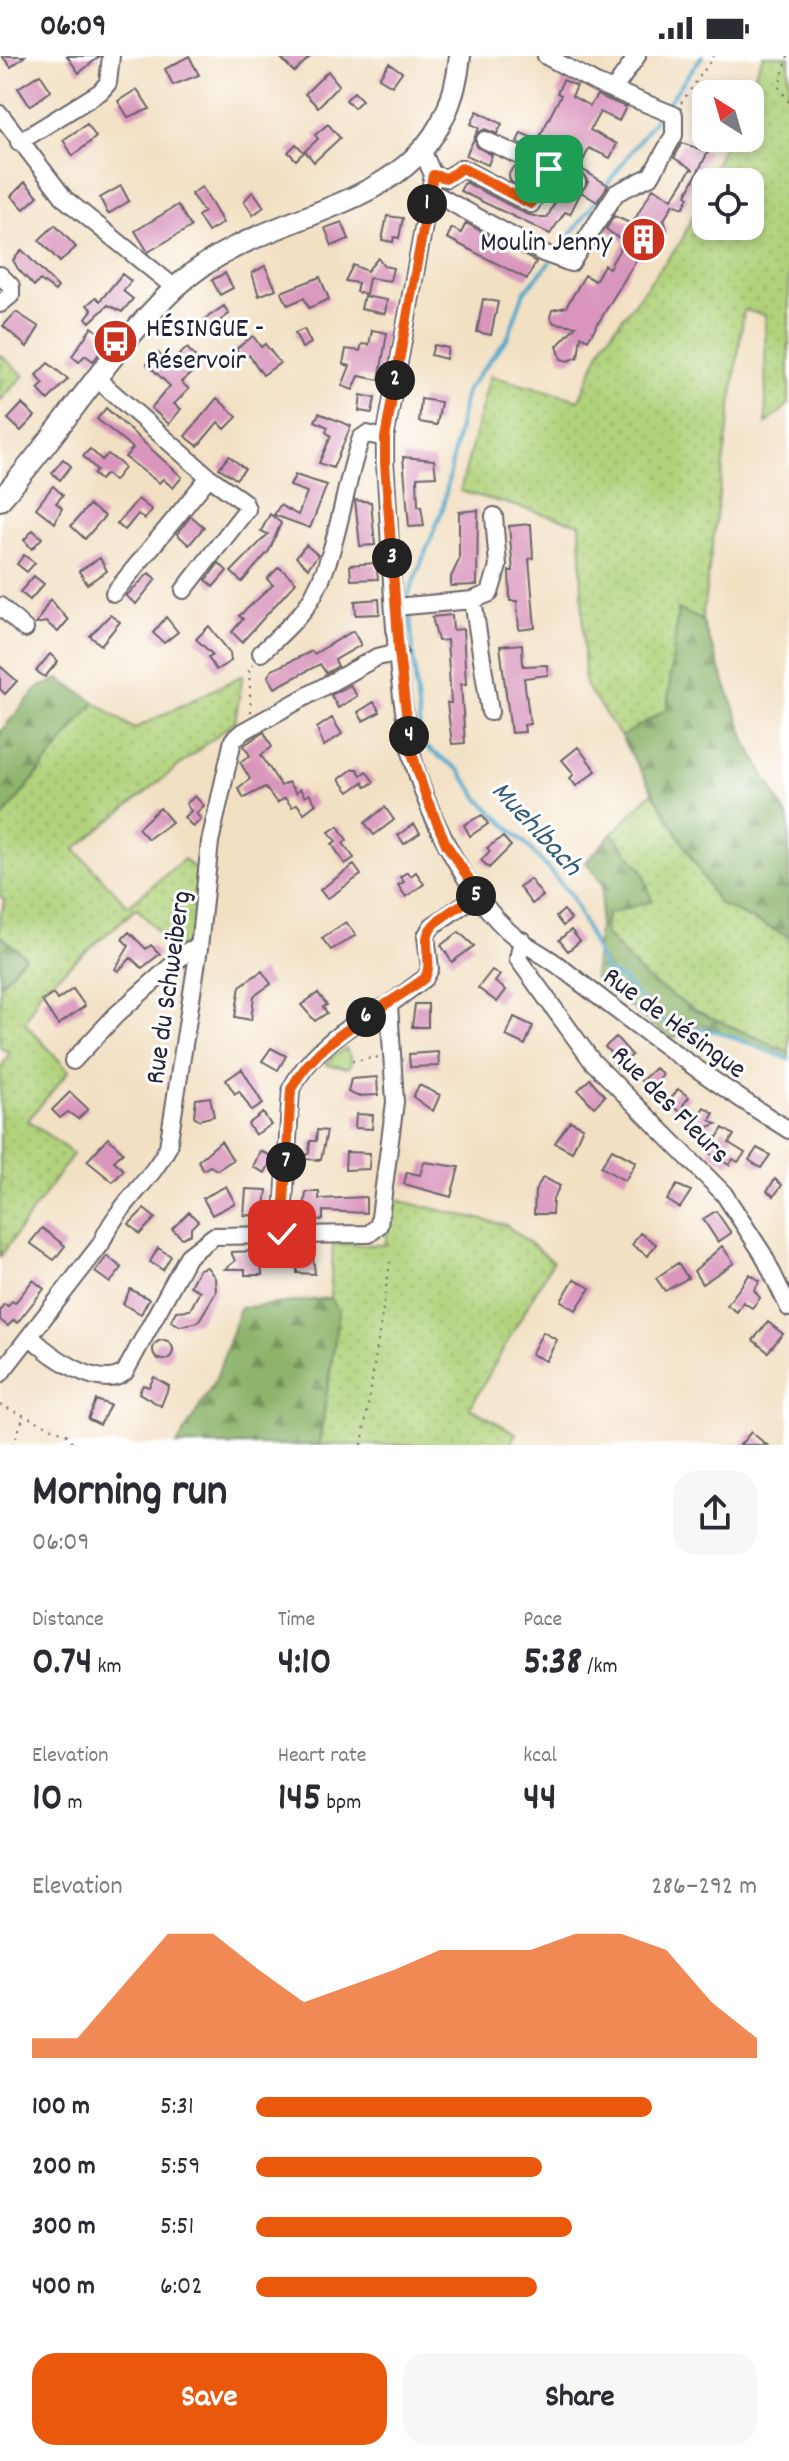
<!DOCTYPE html>
<meta charset="utf-8">
<style>
:root{--surface:#fff;--page:#f7f7f7;--text:#2b2b33;--muted:#7c7c81;--accent:#ea580c}
body{margin:0;font-family:Dekko,sans-serif;background:var(--page);color:var(--text);height:100vh;display:flex;flex-direction:column;font-size:30px;white-space:nowrap}
*{box-sizing:border-box;margin:0}
p{font-size:26px;color:var(--muted)}
.icon{flex:none;width:44px;height:44px;fill:none;stroke:currentColor;stroke-width:2;stroke-linecap:round;stroke-linejoin:round}
.map{position:relative;height:1389px;overflow:hidden}
.drawer{display:flex;flex-direction:column;background:var(--surface);flex:1}
.drawer>*{flex:none}
.needle{width:52px;rotate:323deg}
.buttons{position:absolute;left:692px;top:24px;display:grid;gap:16px}
.buttons a{display:grid;place-items:center;width:72px;height:72px;border-radius:16px;background:var(--surface);box-shadow:0 4px 12px #0003;font-size:40px}
.pin{position:absolute;display:grid;place-items:center;width:68px;height:68px;color:#fff;margin:-34px;border-radius:16px;box-shadow:0 4px 12px #0006}
.km{position:absolute;width:40px;height:40px;margin:-20px;border-radius:50%;background:#222;color:#fff;font-size:22px;line-height:40px;text-align:center}
.round{display:grid;place-items:center;flex:none;width:84px;height:84px;border-radius:24px;background:var(--page)}
.headline{display:flex;align-items:center;justify-content:space-between;height:136px;padding:0 32px}
h1{font-size:44px;font-weight:800;line-height:60px}
.figures{display:grid;grid-template-columns:repeat(3,1fr);gap:12px;height:136px;padding:8px 32px}
.figures div{display:grid;align-content:center}
.figures b{font-size:40px;font-weight:800}
.figures small{font-size:22px;font-weight:400}
.figures p{font-size:22px}
.chart{height:224px;padding:16px 32px}
.chart p{display:flex;justify-content:space-between}
.chart svg{width:100%;height:144px;margin-top:8px;fill:var(--accent);opacity:.7}
.cta{display:flex;gap:16px;margin-top:auto;padding:16px 32px}
.cta a{flex:1;height:92px;border-radius:24px;background:var(--accent);color:#fff;font-size:32px;font-weight:800;line-height:92px;text-align:center}
.cta a+a{background:var(--page);color:var(--text)}
ul{padding:0 32px;list-style:none;font-size:26px}
li{display:grid;grid-template-columns:128px 96px 1fr;align-items:center;height:60px}
li i{height:20px;border-radius:10px;background:var(--accent)}
.status{display:flex;justify-content:space-between;align-items:center;height:56px;padding:0 40px;background:var(--surface);direction:ltr}
.status svg{height:22px;fill:currentColor}
.map>svg:first-child{display:block}
.green{fill:url(#green-dots);stroke:#697a5a;stroke-width:2}
.forest{fill:url(#forest-firs);stroke:#576b52;stroke-width:2}
.lines{fill:none;stroke-linecap:round;stroke-linejoin:round}
.stream{stroke:#4da6ca;stroke-width:4}
.building{fill:#d995bc}
.minor-casing{stroke:#6b646a;stroke-width:20}
.major-casing{stroke:#6b646a;stroke-width:24}
.path{stroke:#6b646a;stroke-width:2;stroke-dasharray:2 6;stroke-linecap:butt}
.minor{stroke:#fff;stroke-width:16}
.major{stroke:#fff;stroke-width:20}
.route-casing{stroke:#fff;stroke-width:16}
.route{stroke:#ea580c;stroke-width:10}
.labels{text-anchor:middle;stroke-width:6;stroke-linejoin:round;paint-order:stroke}
.poi-label{font-size:28px;fill:#22223b;stroke:#fff;text-anchor:end}
.street-label{font-size:28px;fill:#22223b;stroke:#fff}
.water-label{font-size:30px;font-style:italic;fill:#355d7b;stroke:#fff}
</style>
<div class="status"><b>06:09</b><svg viewBox="0 0 49 12"><path d="M0 12V9h3v3zM5 12V6h3v6zM10 12V3h3v9zM15 12V0h3v12zM26 1h20v11H26zM47 4h2v5h-2z"/></svg></div>
<div class="map">
<svg width="789" height="1389" viewBox="0 0 789 1389">
<defs>
<pattern id="green-dots" width="8" height="8" patternUnits="userSpaceOnUse" patternTransform="scale(2)"><rect width="8" height="8" fill="#b0d27a"/><path d="M2 2h.1M6 6h.1" fill="none" stroke="#97b46a" stroke-width="1.8" stroke-linecap="round"/></pattern>
<pattern id="forest-firs" width="22" height="20" patternUnits="userSpaceOnUse" patternTransform="scale(2)"><rect width="22" height="20" fill="#8cb46a"/><path d="M5 1l3.5 6h-7zM16 11l3.5 6h-7z" fill="#729258"/></pattern>
</defs>
<rect width="100%" height="100%" fill="#fff"/>
<filter id="ink" filterUnits="userSpaceOnUse"><feTurbulence type="fractalNoise" baseFrequency=".0125" numOctaves="2"/><feDisplacementMap in="SourceGraphic" scale="16" xChannelSelector="R" yChannelSelector="G"/><feConvolveMatrix kernelMatrix="1 2 1 2 8 2 1 2 1" color-interpolation-filters="sRGB"/></filter>
<filter id="wash" filterUnits="userSpaceOnUse"><feTurbulence type="fractalNoise" baseFrequency=".006" numOctaves="4" result="noise"/><feDisplacementMap in="SourceGraphic" scale="32" xChannelSelector="R" yChannelSelector="G"/><feGaussianBlur stdDeviation="1.8" result="paint"/><feColorMatrix in="noise" values="0 0 0 0 0 0 0 0 0 0 0 0 0 0 0 0 0 1.4 0 .05"/><feComposite in="paint" operator="in"/></filter>
<g filter="url(#wash)">
<rect width="100%" height="100%" fill="#f2e0c2"/>
<path class="green" d="M763 0H789V348L766 368 765 259 744 254 702 564 678 554 667 653 621 681 585 629 580 468 460 435 490 320 579 344 604 286 682 184 706 130V170H750V126H708L727 82H750V38H746Z
M0 299 24 319 0 345Z
M243 619 235 665 75 793 128 850 184 803 203 820 199 877 175 895 137 852 40 935 25 967 69 1015 28 1064 73 1098 0 1201V1013L10 996 0 992V929L25 900 0 879V859L5 845 0 840V765L95 646 134 673Z
M652 736 724 850 789 881V996L696 955 645 922 605 878 606 858 643 815 612 778Z
M346 993 352 1005 348 1012 327 1009 331 1001Z
M392 1143 506 1169 553 1205 470 1352 516 1377 510 1389H319L339 1257 330 1242 333 1188 385 1189Z"/>
<path class="forest" d="M678 553 702 564 748 689 789 764V881L718 847 621 681 667 653Z
M59 623 95 646 0 765V676L38 632Z
M612 778 643 815 652 845 607 858 605 878 645 922 696 955 789 996V1004L702 969 670 983 594 922 603 829 586 806Z
M0 879 25 900 0 929Z
M330 1242 339 1256 319 1389H177L216 1323 240 1252Z"/>
<g class="lines">
<path class="stream" d="M665 51 702 0
M605 131 659 58
M559 194 598 142
M408 540 443 452 466 335 508 281 524 236 550 206
M410 559 421 688 459 714 480 744 525 787 571 839 606 916 621 922 658 962 681 973 715 975 789 1003"/>
</g>
<g id="blocks">
<path class="building" d="M2 0H25L11 11Z
M67 0H100L79 17Z
M189 0 199 19 173 29 165 13Z
M279 0H311L294 16Z
M389 7 402 16 392 30 379 22Z
M328 15 339 29 318 51 305 38Z
M40 18 51 35 30 50 18 32Z
M563 24 577 30 572 40 590 50 597 39 626 51 619 65 600 56 590 74 617 88 610 102 589 92 580 112 608 129 597 146 581 136 588 126 582 116 517 86 521 77 538 84 561 39 557 37Z
M137 33 150 53 128 61 118 45Z
M354 36 362 44 354 52 346 44Z
M477 55 502 68 497 78 485 73 476 78 479 72 471 68Z
M87 68 96 81 73 100 63 84Z
M328 68 340 82 314 106 305 95 318 83 315 79Z
M475 81 477 91 492 99 488 109 466 99Z
M682 87 708 96 686 139 689 141 683 152 673 148 664 164 667 174 656 191 651 188 642 203 638 201 588 284 581 280 578 301 568 305 561 303 557 290 576 270 554 267 550 261 552 254 566 251 585 219 595 225 604 209 609 212 624 186 606 173 614 160 632 168 653 132 672 143 691 113 694 114 674 102Z
M296 88 304 96 296 104 288 96Z
M509 120a9 9 0 1 1 18 0a9 9 0 1 1-18 0Z
M25 126 38 140 24 153 11 140Z
M465 126 526 158 542 162H547L559 138 555 136 558 129 581 136 570 158 565 156 550 178 460 135Z
M121 130 129 145 108 158 100 142Z
M202 131 223 167 208 176 198 160 204 156 191 138Z
M253 135 264 151 253 159 244 145Z
M178 149 191 171 148 196 135 175Z
M387 160 403 162 399 182 394 181 393 186 382 184Z
M342 166 349 183 332 190 325 172Z
M466 167 536 206 527 223 447 182 452 172 461 177Z
M55 169 76 191 60 206 39 184Z
M22 194 58 231 55 235 40 224 34 230 18 213 13 204Z
M378 202 384 210 393 212 390 225 369 222 366 238 356 236 358 227 345 225 353 209 367 215Z
M265 210 276 233 259 240 252 217Z
M225 217 233 232 220 239 212 224Z
M122 218 131 225 123 235 133 243 122 256 108 249 90 266 86 262 92 254 87 249 96 241 100 245Z
M320 221 329 243 309 252 304 242 288 249 281 236Z
M364 240 387 244 385 258 361 253Z
M483 243 498 246 491 279 477 276Z
M224 250 229 258 211 271 205 263Z
M16 256 39 271 27 291 3 270Z
M182 262 192 272 183 280 173 270Z
M92 271 109 285 93 305 85 299 79 306 72 300Z
M304 273 311 287 302 292 295 277Z
M372 274 387 277 379 324 359 320 353 334 342 330 350 310 343 308 346 293 360 295 362 288 369 289Z
M253 280 261 291 265 288 280 307 263 319 249 299 243 303 236 293Z
M434 289 448 292 446 303 431 299Z
M187 292 202 308 181 326 189 333 174 348 181 353 169 368 151 352 170 330 147 308 158 297 169 308Z
M48 307 68 323 48 344 38 333 44 328 36 319Z
M361 339 375 342 372 357 359 355Z
M217 342 237 361 225 373 218 366 198 390 185 380Z
M421 343 441 346 437 369 419 366Z
M22 348 35 360 21 375 8 363Z
M106 352 182 421 173 432 163 423 159 427 125 401 133 392 97 363Z
M319 357 351 370 333 412 319 407 331 380 326 376 328 371 315 365Z
M90 393 102 404 108 398 121 408 124 412 114 425 106 418 100 424 93 418 97 414 83 400Z
M229 400 245 413 236 423 219 412Z
M403 401 434 404 436 420 417 421 418 450H421L424 470 409 471Z
M63 403 71 410 60 424 52 417Z
M295 419 327 429 310 472 274 459 280 449 298 459 307 436 290 430Z
M53 430 63 439 56 447 62 452 55 467 36 452Z
M138 443 152 454 145 463 138 458 125 474 117 468Z
M355 444 371 446 375 489 360 490Z
M89 449 105 460 85 483 71 470Z
M478 454 477 529 451 530V521L459 504V456Z
M270 458 281 467 269 495 242 526 231 516 268 478 261 475Z
M191 460 204 471 189 489 177 478Z
M531 468 533 502 529 503 535 572 519 574 517 545H510L509 515H513L509 470Z
M33 474 42 482 32 493 24 484Z
M306 489 318 499 308 512 296 501Z
M24 499 35 507 27 516 17 508Z
M100 502 107 515 87 528 79 515Z
M219 507 227 515 213 531 206 524Z
M376 507 378 523 351 524 350 509Z
M279 511 296 526 242 586 232 576 243 563 239 560 273 529 267 523Z
M149 517 156 523 136 548 126 540Z
M34 520 44 528 30 544 20 536Z
M50 543 68 564 58 576 46 566 36 568Z
M379 543 380 558 356 559 355 545Z
M110 559 120 566 101 589 90 580Z
M452 559 453 574 463 573 466 628H461L465 687 452 688 447 647H451L447 584 438 585 432 561Z
M166 561 178 576 164 587 153 577Z
M209 570 230 597 231 605 216 614 208 601 213 599 196 583Z
M353 575 361 589 335 604 338 610 326 617 320 608 275 632 268 620 272 614 312 595 314 598Z
M522 588 523 610 547 609 548 619 524 622 530 668 524 669 525 676 511 677 500 590Z
M50 598 58 605 45 621 36 615Z
M0 610 17 625 5 638 0 633Z
M350 629 357 640 338 652 331 639Z
M374 646 380 656 363 665 358 656Z
M332 662 342 678 324 690 317 672Z
M264 676 272 691 261 699 281 730 288 726 296 737 300 733 305 741 309 738 316 748 304 757 297 748 292 751 285 742 277 747 265 731 244 742 238 732 250 723 240 706 250 700 244 689Z
M578 691 596 715 576 730 570 722 574 718 562 704Z
M353 713H357L361 719 366 715 374 726 366 731 363 726 349 736 339 723Z
M195 740 204 750 196 757 201 763 193 771 184 761 191 755 186 748Z
M385 751 394 764 374 779 365 767Z
M160 752 172 766 148 783 138 772Z
M482 759 488 768 470 780 464 769Z
M414 768 420 777 404 788 398 779Z
M338 770 347 784 343 787 354 802 345 808 332 788 336 785 329 776Z
M503 781 511 790 489 812 481 804 490 795 487 792Z
M354 809 361 819 327 843 320 834Z
M407 816 411 820 416 816 424 828 406 841 398 829 404 826 400 821Z
M530 823 543 840 532 848 519 831Z
M564 854 571 863 563 870 556 861Z
M346 866 356 879 331 894 322 882Z
M571 874 580 885 568 895 559 884Z
M129 876 146 893 151 889 160 898 142 912 131 902 118 915 115 913 129 890 122 883Z
M459 876 474 890 452 906 441 889Z
M492 914 500 919 495 926 506 934 497 946 478 932Z
M262 915 271 928 254 940 251 964 235 961 240 930Z
M73 933 85 950 58 969 42 945 53 938 57 944Z
M318 937 327 949 323 951 327 957 315 965 301 949Z
M415 948H428V971H412Z
M514 961 533 970 525 989 506 980Z
M616 981 632 999 619 1013 613 1006 616 1003 605 991Z
M271 992 286 1000 278 1014 262 1005Z
M438 996 439 1010 410 1011 409 998Z
M655 1012 663 1018 651 1033 641 1025Z
M242 1013 263 1048 252 1055 239 1035 235 1038 226 1024Z
M377 1021 378 1039 357 1040 348 1036 351 1023Z
M590 1023 605 1040 594 1051 578 1034Z
M419 1029 440 1039 433 1055 413 1041Z
M678 1033 689 1041 683 1049 686 1060 668 1047Z
M70 1036 88 1053 78 1063 68 1056 60 1062 52 1054Z
M210 1041 214 1060 199 1064 194 1060 196 1043Z
M704 1051 714 1057 710 1064 717 1068 705 1072 695 1065Z
M263 1057 271 1069 255 1079 248 1068Z
M356 1058 373 1059 372 1073 355 1072Z
M570 1065 583 1071 572 1096 555 1087Z
M723 1072 734 1079 729 1087 745 1097 738 1106 733 1103 729 1109 708 1096Z
M317 1074 327 1075 321 1104 301 1103 309 1097 310 1085H316Z
M108 1082 123 1096 114 1105 124 1114 113 1126 87 1105Z
M221 1085 233 1104 217 1114 210 1110 203 1114 198 1105Z
M757 1092 770 1099 761 1112 749 1104Z
M612 1093 636 1106 625 1125 601 1111Z
M260 1095 273 1101 265 1117 253 1111Z
M346 1096 370 1097 369 1113 345 1114Z
M424 1106 459 1111 451 1141 404 1128 407 1116 420 1119Z
M543 1121 560 1130 553 1143 552 1158H534L535 1135Z
M775 1123 782 1129 774 1140 767 1135Z
M677 1129 691 1135 680 1152 667 1144Z
M226 1130 235 1147 212 1159 203 1142Z
M246 1133 267 1134 264 1160 244 1159Z
M306 1136H319V1143L366 1141V1157L323 1155V1164L303 1163Z
M144 1153 155 1162 140 1178 129 1168Z
M716 1155 731 1177 718 1186 703 1163Z
M189 1156 198 1165 191 1172V1178L182 1182 172 1173Z
M42 1172 65 1190 54 1204 30 1187Z
M640 1177 656 1188 648 1200 632 1189Z
M722 1190 734 1207 702 1228 694 1215Z
M158 1192 171 1200 163 1214 150 1206Z
M256 1195V1204H261L262 1219H245V1213H225L235 1205 231 1196Z
M298 1198 313 1200 315 1218 297 1217V1212L286 1211 287 1201H298Z
M107 1200 122 1212 110 1227 95 1216Z
M678 1207 688 1222 665 1235 656 1222Z
M207 1211 215 1222 216 1236 198 1266 180 1270 171 1265 176 1255 190 1254 200 1235 190 1230 199 1213Z
M750 1218 760 1225 754 1234 760 1242 752 1252 743 1246 737 1256 727 1249Z
M574 1223 590 1232 576 1254 561 1245Z
M33 1224 44 1233 17 1267 14 1264 8 1270 0 1264V1254L4 1248 8 1250 12 1245 15 1247Z
M130 1233 149 1243 141 1258 123 1248Z
M768 1266 783 1278 768 1296 753 1284Z
M543 1276 557 1284 546 1305 531 1298Z
M153 1294a10 10 0 1 1 20 0a10 10 0 1 1-20 0Z
M154 1321 169 1330 161 1350 139 1337 143 1329 149 1331Z
M96 1344 110 1349 100 1369 88 1363Z
M751 1376 767 1389H740Z"/>
</g>
</g>
<g filter="url(#ink)">
<use href="#blocks" fill-opacity="0" stroke="#6b646a" stroke-width="2"/>
<g class="lines">
<defs>
<path id="minor" d="M614 33 637 0
M0 58 65 143 175 232
M485 84 577 126
M19 86 100 36 108 27 111 0
M423 96 433 119 385 382V407C392 501 392 598 410 690 421 746 463 831 504 871 520 888 545 898 563 913 636 970 710 1025 789 1074
M433 119 447 122 462 112 531 148 549 113
M429 139 439 140 543 197 571 207 616 137 651 120 674 79V59L596 27 546 0
M0 219 11 230V239L0 248
M97 323 209 421 114 537
M184 534 247 453 244 446 209 421
M473 544 490 656
M0 550 25 573
M395 551 473 544 490 537 498 510 494 460
M261 597C273 586 299 562 308 548 338 502 342 435 361 382L367 378 385 382
M522 884 518 903 592 1005 724 1138 763 1198 789 1252
M73 1005 116 959 189 894 199 892
M282 1178 291 1033C310 996 351 966 389 949
M31 1281C50 1300 101 1336 125 1316L188 1200 214 1180 369 1178 379 1169 395 1046 389 949 425 922 430 913 426 880 432 870 479 838
M0 1318 101 1188C116 1150 150 1127 168 1091L199 892 210 786 233 684 242 676 377 601 399 596"/>
<path id="major" d="M0 444C61 376 109 295 175 232 271 140 444 167 460 0"/>
</defs>
<use href="#minor" class="minor-casing"/>
<use href="#major" class="major-casing"/>
<path class="path" d="M788 0 779 31 789 46
M681 47 714 0
M251 656 249 614 253 608
M352 1005 379 1001
M0 1349 66 1378 75 1389
M13 1389 24 1360
M362 1389 390 1206"/>
<use href="#minor" class="minor"/>
<use href="#major" class="major"/>
</g>
</g>
<g class="lines" filter="url(#ink)">
<defs>
<path id="route" d="M282 1178 291 1033C319 980 380 956 425 922 432 908 426 898 427 883 428 864 465 848 479 838L446 788 426 741 410 691 399 596 385 407V382L433 119 447 122 462 112 531 148 549 113"/>
</defs>
<use href="#route" class="route-casing"/>
<use href="#route" class="route"/>
</g>
<defs>
<symbol id="building-disc" viewBox="-11 -11 22 22"><circle r="9.5" fill="#c8321e" stroke="#fff"/><path d="M-4-6H4V6H1V3H-1V6H-4ZM-2.5-4.3h1.7v1.8h-1.7ZM.8-4.3h1.7v1.8H.8ZM-2.5-1h1.7V.8h-1.7ZM.8-1h1.7V.8H.8Z" fill="#fff"/></symbol>
<symbol id="bus-disc" viewBox="-11 -11 22 22"><circle r="9.5" fill="#c8321e" stroke="#fff"/><path d="M-5-6H5V4H4V6H2V4H-2V6H-4V4H-5ZM-3.5-4V0h7V-4ZM-3.5 1.2v1.5H-2V1.2ZM2 1.2v1.5H3.5V1.2Z" fill="#fff"/></symbol>
</defs>
<g fill-rule="evenodd">
<use href="#building-disc" x="618" y="158" width="51" height="51"/>
<use href="#bus-disc" x="90" y="260" width="51" height="51"/>
</g>
<g class="labels">
<g class="poi-label">
<text x="612" y="194">Moulin Jenny</text>
<text x="146" y="280" text-anchor="start">HÉSINGUE -<tspan x="146" dy="32">Réservoir</tspan></text>
</g>
<g class="street-label">
<text transform="translate(166 931) rotate(-82)" y="10">Rue du Schweiberg</text>
<text transform="translate(676 965) rotate(36)" y="10">Rue de Hésingue</text>
<text transform="translate(672 1047) rotate(45)" y="10">Rue des Fleurs</text>
</g>
<g class="water-label">
<text transform="translate(538 771) rotate(47)" y="10">Muehlbach</text>
</g>
</g>
</svg>
<div class="buttons">
<a><svg class="needle" viewBox="-14 -14 28 28"><path d="M0-13l5 13h-10z" fill="#e53935"/><path d="M0 13l5-13h-10z" fill="#7c7c81"/></svg></a>
<a><svg class="icon" aria-label="locate" viewBox="0 0 24 24"><circle cx="12" cy="12" r="6"/><path d="M12 2v4M12 18v4M2 12h4M18 12h4"/></svg></a>
</div>
<div class="pin" style="left:549px;top:113px;background:#1e9e55"><svg class="icon" aria-label="arrive" viewBox="0 0 24 24"><path d="M6 21V4h12l-3 4 3 4H6"/></svg></div>
<div class="pin" style="left:282px;top:1178px;background:#d93025"><svg class="icon" aria-label="check" viewBox="0 0 24 24"><path d="M5 12l5 5 9-10"/></svg></div>
<b class="km" style="left:427px;top:148px">1</b>
<b class="km" style="left:395px;top:324px">2</b>
<b class="km" style="left:392px;top:502px">3</b>
<b class="km" style="left:409px;top:680px">4</b>
<b class="km" style="left:476px;top:840px">5</b>
<b class="km" style="left:366px;top:961px">6</b>
<b class="km" style="left:286px;top:1106px">7</b>
</div>
<section class="drawer">
<div class="headline"><div><h1>Morning run</h1><p>06:09</p></div><a class="round"><svg class="icon" aria-label="share" viewBox="0 0 24 24"><path d="M12 15V3M7 8l5-5 5 5M5 13v7h14v-7"/></svg></a></div>
<div class="figures">
<div><p>Distance</p><b>0.74<small> km</small></b></div>
<div><p>Time</p><b>4:10</b></div>
<div><p>Pace</p><b>5:38<small> /km</small></b></div>
</div>
<div class="figures">
<div><p>Elevation</p><b>10<small> m</small></b></div>
<div><p>Heart rate</p><b>145<small> bpm</small></b></div>
<div><p>kcal</p><b>44</b></div>
</div>
<div class="chart"><p><span>Elevation</span>286–292 m</p>
<svg viewBox="0 0 160 44" preserveAspectRatio="none"><path d="M0 44V38L10 38L20 22L30 6L40 6L50 17L60 27L70 22L80 17L90 11L100 11L110 11L120 6L130 6L140 11L150 27L160 38V44z"/></svg>
</div>
<ul>
<li><b>100 m</b>5:31<i style="width:79%"></i></li>
<li><b>200 m</b>5:59<i style="width:57%"></i></li>
<li><b>300 m</b>5:51<i style="width:63%"></i></li>
<li><b>400 m</b>6:02<i style="width:56%"></i></li>
</ul>
<div class="cta"><a>Save</a><a>Share</a></div>
</section>
